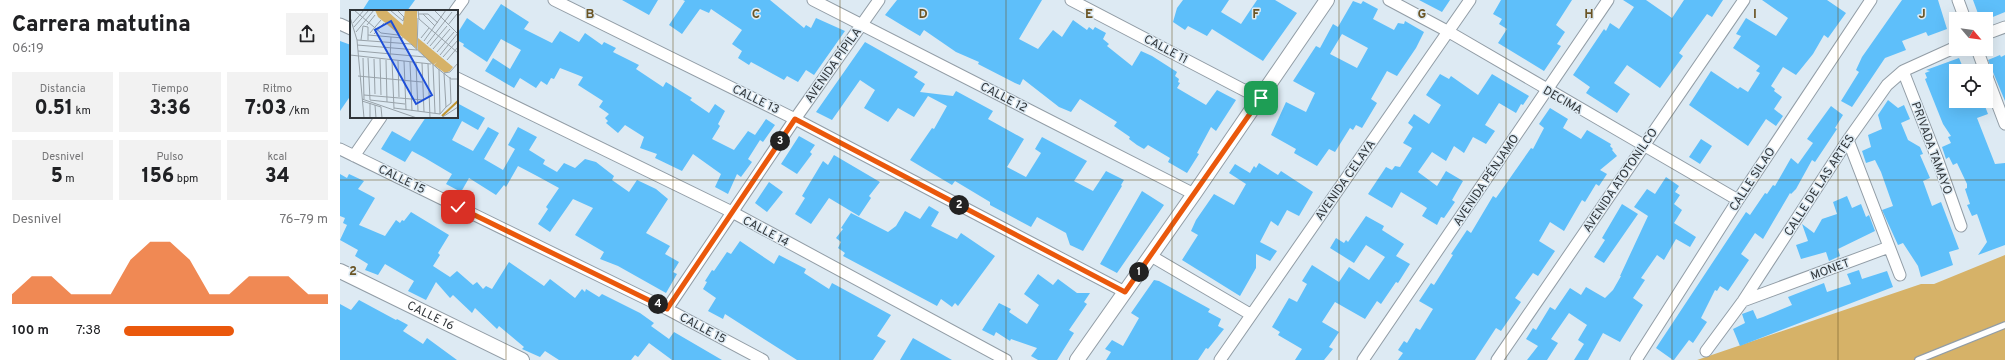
<!DOCTYPE html>
<html lang="es">
<meta charset="utf-8">
<style>
:root{--surface:#fff;--page:#f2f2f2;--text:#202124;--muted:#757577;--accent:#ea580c}
body{margin:0;font-family:Overpass,sans-serif;background:var(--page);color:var(--text);height:100vh;display:flex;flex-direction:column;font-size:15px;white-space:nowrap}
*{box-sizing:border-box;margin:0}
p{font-size:13px;color:var(--muted)}
.icon{flex:none;width:22px;height:22px;fill:none;stroke:currentColor;stroke-width:2;stroke-linecap:round;stroke-linejoin:round}
.map{position:relative;flex:1;overflow:hidden}
.drawer{display:flex;flex-direction:column;background:var(--surface);width:340px}
.drawer>*{flex:none}
.needle{width:26px;rotate:119deg}
.controls{position:absolute;left:1609px;top:12px;display:grid;gap:8px}
.controls a{display:grid;place-items:center;width:44px;height:44px;border-radius:0px;background:var(--surface);box-shadow:0 4px 16px #0002;font-size:20px}
.pin{position:absolute;display:grid;place-items:center;width:34px;height:34px;color:#fff;margin:-17px;border-radius:8px;box-shadow:0 2px 6px #0006}
.km{position:absolute;width:20px;height:20px;margin:-10px;border-radius:50%;background:#222;color:#fff;font-size:11px;line-height:20px;text-align:center}
.round{display:grid;place-items:center;flex:none;width:42px;height:42px;border-radius:0px;background:var(--page)}
.headline{display:flex;align-items:center;justify-content:space-between;height:68px;padding:0 12px}
h1{font-size:22px;font-weight:800;line-height:30px}
.figures{display:grid;grid-template-columns:repeat(3,1fr);gap:6px;height:68px;padding:4px 12px}
.figures div{display:grid;align-content:center;border-radius:0px;background:var(--page);text-align:center}
.figures b{font-size:20px;font-weight:800}
.figures small{font-size:11px;font-weight:400}
.figures p{font-size:11px}
.chart{height:112px;padding:8px 12px}
.chart p{display:flex;justify-content:space-between}
.chart svg{width:100%;height:72px;margin-top:4px;fill:var(--accent);opacity:.7}
ul{padding:0 12px;list-style:none;font-size:13px}
li{display:grid;grid-template-columns:64px 48px 1fr;align-items:center;height:30px}
li i{height:10px;border-radius:5px;background:var(--accent)}
main{display:flex;flex:1;min-height:0}
.map>svg:first-child{display:block}
.green{fill:#d6b268}
.building{fill:#5ebffa;fill-rule:evenodd}
.lines{fill:none;stroke-linecap:round;stroke-linejoin:round}
.service-casing{stroke:#929da6;stroke-width:8}
.minor-casing{stroke:#929da6;stroke-width:13}
.tertiary-casing{stroke:#929da6;stroke-width:16}
.service{stroke:#fff;stroke-width:5.5}
.minor{stroke:#fff;stroke-width:11}
.tertiary{stroke:#fff;stroke-width:14}
.route-casing{stroke:#fff;stroke-width:8}
.route{stroke:#ea580c;stroke-width:5}
.grid{fill:none;stroke:#6b5525;stroke-width:1;stroke-opacity:0.55}
.labels{text-anchor:middle;stroke-width:3;stroke-linejoin:round;paint-order:stroke}
.street-label{font-size:12px;fill:#303539;stroke:#ddeaf3}
.inset-river{fill:none;stroke:#c0942f;stroke-width:2}
.inset-road{fill:none;stroke:#98a2a9;stroke-width:1}
.view{fill:#1d4ed8;fill-opacity:0.15;stroke:#1d4ed8;stroke-width:2}
.inset-edge{fill:none;stroke:#303539;stroke-width:2}
.grid-label{font-size:13px;text-anchor:middle;font-weight:bold;fill:#6b5525;stroke:#ddeaf3;stroke-width:3;stroke-linejoin:round;paint-order:stroke}
</style>
<main>
<section class="drawer">
<div class="headline"><div><h1>Carrera matutina</h1><p>06:19</p></div><a class="round"><svg class="icon" aria-label="share" viewBox="0 0 24 24"><path d="M12 15V3M7 8l5-5 5 5M5 13v7h14v-7"/></svg></a></div>
<div class="figures">
<div><p>Distancia</p><b>0.51<small> km</small></b></div>
<div><p>Tiempo</p><b>3:36</b></div>
<div><p>Ritmo</p><b>7:03<small> /km</small></b></div>
</div>
<div class="figures">
<div><p>Desnivel</p><b>5<small> m</small></b></div>
<div><p>Pulso</p><b>156<small> bpm</small></b></div>
<div><p>kcal</p><b>34</b></div>
</div>
<div class="chart"><p><span>Desnivel</span>76–79 m</p>
<svg viewBox="0 0 160 44" preserveAspectRatio="none"><path d="M0 44V38L10 27L20 27L30 38L40 38L50 38L60 17L70 6L80 6L90 17L100 38L110 38L120 27L130 27L140 27L150 38L160 38V44z"/></svg>
</div>
<ul>
<li><b>100 m</b>7:38<i style="width:54%"></i></li>
</ul>
</section>
<div class="map">
<svg width="1665" height="360" viewBox="0 0 1665 360">
<rect width="100%" height="100%" fill="#ddeaf3"/>
<path class="green" d="M1665 255V360H1357L1581 284H1594Z"/>
<path class="building" d="M29 0H75L67 11H22Z
M282 0H318L309 15Z
M343 0H430L464 28 466 25 471 28 476 18 505 31 474 75 466 70 458 82 447 76 444 80 411 62 409 65 398 58 402 51 392 44 402 30 371 9 369 13 360 9 342 34 329 25 345 1Z
M557 0H702L679 39 698 49 713 30 722 37 733 20 747 30 749 27 753 30 755 27 766 33 763 39 769 44 767 46 792 66 801 51 812 56 837 72 835 76 839 79 838 82 840 83 837 88 866 105 877 90 896 100 876 131 871 127 857 153 859 154 847 173 828 162 830 158 808 145 804 149 797 145 789 139 790 137 774 126 777 122 740 99 731 112 719 107 683 79 680 85 675 83 638 64 639 62 616 52 584 30 580 36 568 29 545 15Z
M843 0H889L881 12 901 24 917 0H935L957 13 923 61 872 29 867 36 848 26 845 30 833 22 837 8Z
M1079 0H1110L1102 12Z
M1161 0H1232L1216 25 1225 32 1217 44 1221 46 1204 71 1158 43 1167 29 1159 24 1162 19 1153 14Z
M1283 0H1306L1332 18 1344 0H1383L1372 17 1367 14 1349 39 1339 53 1343 56 1320 88 1287 65 1274 83 1290 94 1277 113 1246 93 1250 87 1233 75 1264 29 1266 31 1270 23 1279 29 1294 7Z
M1422 0H1487L1506 13 1488 38 1484 35 1473 54 1456 75 1443 67 1431 86 1435 89 1434 91 1442 97 1434 109 1443 116 1436 126 1426 119 1408 146 1349 105 1371 71 1398 89 1400 87 1408 92 1420 73 1416 71 1420 66 1393 48 1401 36 1396 34 1406 18 1436 36 1448 18Z
M1562 0H1598L1607 29 1588 36 1586 32 1562 41 1566 50 1545 58 1512 107 1501 101 1519 72 1516 70 1522 57Z
M1633 0H1665V12L1648 19H1640Z
M1013 1 1021 4 1023 1 1038 9 1033 19 1054 30 1058 23 1064 24 1065 21 1084 32 1076 48 1057 76 1047 71 1031 99 1037 103 1022 128 1016 125 1013 130 1010 128 995 152 989 149 977 166 954 153 956 149 931 135 946 102 966 112 975 93 953 81 976 46 980 48 993 24 998 27ZM1002 34 1028 48 1017 68 990 54Z
M161 4 189 22 184 29 212 43 220 31 239 42 245 33 262 45 264 42 276 48 273 52 299 65 296 69 323 87 326 82 352 98 350 100 369 113 375 104 385 111 378 124 380 126 372 139 394 150 408 131 415 135 426 119 435 125 423 142 420 140 408 159 412 162 401 177 397 174 388 194 375 187 381 174 353 154 342 171 315 158 317 154 300 148 304 137 285 125 278 133 266 123 268 121 265 118 269 114 259 107 263 101 238 85 243 77 220 68 214 79 211 78 207 85 201 81 196 88 180 78 174 88 145 71 153 58 170 69 181 50 161 39 147 62 123 46 124 44 117 40V34L127 18 144 30Z
M0 41 11 45V95L0 111Z
M525 42 578 72 574 77 585 84 580 92 613 96 616 91 653 111 648 119 684 139 667 167 686 177 701 153 695 149 702 137 747 161 734 181 753 191 766 171 784 180 781 185 782 186 743 251 730 245 726 233 697 217 691 227 650 205V202L615 181 612 185 570 160 592 128 594 129 607 106 588 96 574 117 558 108 548 122 524 108 535 90 520 80 492 120 476 112Z
M1660 55 1661 57 1665 55V101L1648 60Z
M1619 58 1624 70 1635 65 1638 71H1616V101H1643L1648 114 1637 118 1655 164 1665 163V245L1638 255 1647 242 1637 214 1632 216 1627 205 1630 204 1625 189 1627 188V184L1617 163 1613 165 1609 157 1606 159 1602 147 1611 143 1608 137 1611 136 1603 124 1585 79 1587 78 1585 73 1590 71 1586 70Z
M1100 74 1109 79 1111 76 1138 95 1152 74 1189 96 1183 105 1181 104 1176 113 1159 103 1145 125 1155 131 1146 144 1133 137 1124 153 1114 146 1106 161 1092 152 1078 172 1097 186 1106 171 1123 181 1112 200 1115 202 1104 218 1101 217 1097 225 1082 216 1087 208 1084 206 1061 192 1052 208 1028 194 1046 167 1052 170 1055 166 1060 167 1072 148 1063 143 1073 127 1068 123 1074 114 1089 124 1101 105 1086 95Z
M1548 100 1558 108 1564 105 1570 119 1561 123 1568 140 1580 147 1583 154 1580 155 1590 178 1583 181 1592 206 1601 202 1619 249 1609 252 1613 265 1581 277 1578 266 1563 243 1558 245 1542 210 1553 206 1541 172 1535 160 1526 163 1522 151 1531 147 1528 135 1542 129 1538 115Z
M117 103 145 118 138 130 122 121 112 140 133 151 148 127 159 133 144 159 163 170 175 149 168 145 178 127 197 137 189 150 205 160 203 164 217 172 224 163 235 168 245 159 256 162 274 176 272 180 289 192 297 180 316 189 328 199 306 233 330 246 325 254 339 262 333 272 337 274 326 293 278 266 260 259 264 252 235 235 253 208 233 199 210 232 198 224 208 209 206 207 219 188 197 176 178 166 166 187 164 185 156 195 129 178 121 192 106 184 112 174 85 158 72 151 65 162 41 149 52 131 70 141 86 117H117Z
M1491 106 1503 115 1495 128 1497 129 1475 162 1472 160 1456 189 1451 194 1450 193 1423 239 1415 233 1401 254 1409 260 1388 291 1380 286 1377 291 1375 290 1361 318 1367 322 1353 343 1349 340 1334 360H1333L1316 348 1406 212 1410 215 1425 193 1427 194 1433 185 1435 186 1451 158 1458 164 1473 143 1467 139Z
M1210 108 1228 119 1223 128 1241 139 1247 130 1271 144 1270 146 1273 149 1272 150 1277 156 1260 170 1267 174 1259 186 1256 184 1245 202 1242 200 1224 231 1210 222 1199 241 1215 251 1198 276 1193 273 1175 298 1181 302 1170 318 1161 331 1156 328 1135 360H1058L1063 353 1058 350 1064 341 1067 343 1076 328 1080 330 1093 309 1079 301 1091 283 1094 285 1113 255 1111 254 1127 230 1131 233 1153 196 1156 198 1191 148 1193 149 1204 128 1199 124Z
M459 136 475 145 470 152 472 154 457 174 441 164Z
M1361 139 1372 146 1360 164 1349 157Z
M494 155 540 182 529 196 531 198 519 216 489 198 471 224 455 214 465 198 462 196 483 161 488 165Z
M919 163 938 175 941 171 973 192 959 216 947 210 938 226 931 221 920 242 937 251 930 261 916 254V268L900 296 842 260 858 235 851 231 856 220 874 194 894 205 906 184 889 173 895 164 910 173 914 166 916 168Z
M0 174 7 178 9 174 24 181 18 189 35 198 19 225 45 236 56 220 60 223 62 220 64 221 71 212 109 235 98 253 100 255 93 266 110 277 117 271 133 285 137 282 143 289 146 286 152 289 169 262 204 286 210 279 235 298 242 289 245 292 246 289 259 297 262 294 300 313 314 323 311 326 329 339 334 332 382 360H332L309 343 298 357 295 355 291 360H219L205 351 200 357 182 349 184 347 159 326 157 329 135 308 132 313 113 295 110 298 96 282 86 300 68 291 74 281 45 264 38 275 25 270 28 264 15 256 18 250 0 240 7 225 3 223 5 218 0 216Z
M1326 177 1339 186 1335 192 1340 195 1334 204 1342 210 1334 223 1356 237 1350 247 1336 239 1324 260 1317 255 1301 278 1305 280 1293 298 1303 305 1280 342 1263 333 1248 360H1234L1244 344 1238 340 1247 325 1229 313 1211 339 1218 343 1207 360H1187L1198 346 1186 339 1193 328 1196 330 1210 307 1215 310 1230 288 1241 295 1246 287 1265 298 1273 290 1281 276H1280L1308 216 1294 207 1307 189 1315 194Z
M429 182 443 192 427 212 415 203Z
M802 191 824 205 777 273 760 264Z
M1507 196 1512 208 1521 204 1526 217 1529 215 1535 231 1498 249 1500 256 1489 261 1486 252 1461 259 1456 245 1468 241 1462 224 1474 233 1482 219 1497 214 1493 202Z
M1282 204 1298 214 1264 263 1254 257 1265 240 1262 238Z
M589 206 599 212 591 226 617 239 621 233 655 256 618 306 615 303 612 307 601 299 597 306 503 256 505 253 498 248 501 242 496 238 503 229 501 228 511 213 548 232 556 226 565 211 580 219Z
M1026 216 1044 226 1042 230 1064 244 1056 256 1070 264 1058 283 1056 282 1041 304 1037 301 1025 319 995 302 982 322 999 332 989 347 993 349 984 360H955L962 349 938 335 940 332 932 327 949 298 957 302 967 284 962 281 972 265 999 282 1009 267 1029 280 1045 257 1026 245 1014 263 990 248 996 238 1004 243 1006 240 1008 242Z
M400 241 434 264 439 255 466 269 464 273 489 289 492 283 551 315 537 336 546 341 533 360H457L385 314 383 319 368 311 376 298 363 289 367 282 365 281 372 270 374 271 387 252 391 254Z
M1519 270 1522 279 1547 271 1553 287 1400 346 1393 329 1405 323 1402 314 1413 310 1417 319 1423 317 1452 305 1448 297 1484 283 1487 292 1511 284 1507 274Z
M698 274 713 285 718 279 737 293H750L744 302 747 304 729 330 734 333 717 360H698L691 356 697 348 671 339 670 341 656 332 654 336 642 330 659 303 671 309 669 312 687 324 699 305 684 294Z
M814 280 819 281 870 309 868 312 881 319 878 326 884 329 868 349 866 348 858 360H766L771 352 765 349 772 340 783 346 799 318 791 313Z
M19 300 56 320 57 319 68 325 63 331 83 344 87 338 117 360H0V304L11 310Z
M573 338 612 360H560Z"/>
<g class="lines">
<defs>
<path id="service" d="M1578 360 1665 325"/>
<path id="minor" d="M214 0 455 119 785 292
M473 0 854 194
M731 0 921 99
M1049 0 1109 32 1398 200
M1618 0 1625 19
M115 11 123 0
M0 24 11 29
M1646 34 1665 27
M1637 49 1645 71
M1563 71 1597 158 1621 226
M1646 74 1665 124
M117 78 392 212 666 360
M1508 140 1560 275
M0 149 327 309 423 360
M14 156 41 117
M811 256 910 314
M1403 301 1549 247
M327 309 455 119 539 0
M1366 351 1403 301 1508 140 1547 85 1563 71 1616 47
M880 360 1130 0
M1023 360 1268 0
M1157 360 1404 0
M1296 360 1398 200 1531 0"/>
<g id="tertiary">
<path id="s1" d="M0 271 182 360"/>
<path d="M737 360 854 194 987 0"/>
</g>
</defs>
<use href="#service" class="service-casing"/>
<use href="#minor" class="minor-casing"/>
<use href="#tertiary" class="tertiary-casing"/>
<use href="#service" class="service"/>
<use href="#minor" class="minor"/>
<use href="#tertiary" class="tertiary"/>
</g>
<g class="lines">
<defs>
<path id="route" d="M118 207 327 309 455 119 785 292 921 98"/>
</defs>
<use href="#route" class="route-casing"/>
<use href="#route" class="route"/>
</g>
<path class="grid" d="M166 0V360M333 0V360M500 0V360M666 0V360M832 0V360M999 0V360M1166 0V360M1332 0V360M1498 0V360M0 180H1665"/>
<g class="labels">
<g class="street-label">
<text transform="translate(826 49) rotate(28)" y="4">CALLE 11</text>
<text transform="translate(493 65) rotate(-55)" y="4">AVENIDA PÍPILA</text>
<text transform="translate(664 97) rotate(27)" y="4">CALLE 12</text>
<text transform="translate(416 99) rotate(26)" y="4">CALLE 13</text>
<text transform="translate(1223 100) rotate(30)" y="4">DECIMA</text>
<text transform="translate(1592 148) rotate(70)" y="4">PRIVADA TAMAYO</text>
<text transform="translate(62 179) rotate(26)" y="4">CALLE 15</text>
<text transform="translate(1412 179) rotate(-57)" y="4">CALLE SILAO</text>
<text transform="translate(1005 180) rotate(-55)" y="4">AVENIDA CELAYA</text>
<text transform="translate(1146 180) rotate(-56)" y="4">AVENIDA PÉNJAMO</text>
<text transform="translate(1280 180) rotate(-56)" y="4">AVENIDA ATOTONILCO</text>
<text transform="translate(1479 185) rotate(-57)" y="4">CALLE DE LAS ARTES</text>
<text transform="translate(426 231) rotate(28)" y="4">CALLE 14</text>
<text transform="translate(1490 269) rotate(-20)" y="4">MONET</text>
<text dy="4" stroke="none"><textPath href="#s1" startOffset="101">CALLE 16</textPath></text>
<text transform="translate(363 328) rotate(28)" y="4">CALLE 15</text>
</g>
</g>
<g transform="translate(10 10)">
<rect width="108" height="108" fill="#ddeaf3"/>
<path d="M25 0H36L53 15 55 0H67V39L28 7ZM68 28 103 57 100 61 95 63 84 55 87 52 83 55 68 40Z" fill="#d6b268"/>
<path class="inset-river" d="M92 106 108 91"/>
<path class="inset-road" d="M4 0 31 23 48 25M40 0 53 11 54 7 47 0M68 0 69 9 108 43M84 0 108 24M69 4H78L88 13M73 4 85 16M0 7 7 30 14 108M3 13 14 0M17 15 25 5M98 15 107 4M4 17 19 0M6 22 24 0M20 23 31 10M24 24 34 13M18 25 53 28M71 28 79 18M7 30 61 34 87 58 101 69H108M11 30 13 16 18 17V30M74 31 96 0M77 34 102 2M7 35 67 40M80 36 97 16M83 39 100 19M67 40 68 8M8 41 75 47M87 42 104 22M0 45 81 54M90 45 108 23M93 47 108 30M13 48 14 89M18 48 20 90M24 49 25 84M30 49 31 85M36 50 37 92M40 50 41 27M42 50 44 99M97 50 108 37M48 51 49 87M54 51 56 100M60 52 62 101M66 53 68 101M72 53 74 102M78 54 80 108M83 55 85 103M89 59 90 104M8 66 72 72M14 85 73 90M12 89 67 108M20 90 55 94M12 91 31 97 32 108M20 93V108M25 95 26 108M96 97 101 93 100 67M44 98 90 104M90 104 96 97 94 63 100 62 108 53M91 108 108 97"/>
<path class="view" d="M41 11 82 85 66 94 25 20Z"/>
<rect width="108" height="108" class="inset-edge"/>
</g>
<g class="grid-label">
<text x="250" y="18">B</text>
<text x="416" y="18">C</text>
<text x="583" y="18">D</text>
<text x="749" y="18">E</text>
<text x="916" y="18">F</text>
<text x="1082" y="18">G</text>
<text x="1249" y="18">H</text>
<text x="1415" y="18">I</text>
<text x="1582" y="18">J</text>
<text x="13" y="275">2</text>
</g>
</svg>
<div class="controls">
<a><svg class="needle" viewBox="-14 -14 28 28"><path d="M0-13l5 13h-10z" fill="#e53935"/><path d="M0 13l5-13h-10z" fill="#757577"/></svg></a>
<a><svg class="icon" aria-label="locate" viewBox="0 0 24 24"><circle cx="12" cy="12" r="6"/><path d="M12 2v4M12 18v4M2 12h4M18 12h4"/></svg></a>
</div>
<div class="pin" style="left:921px;top:98px;background:#1e9e55"><svg class="icon" aria-label="arrive" viewBox="0 0 24 24"><path d="M6 21V4h12l-3 4 3 4H6"/></svg></div>
<div class="pin" style="left:118px;top:207px;background:#d93025"><svg class="icon" aria-label="check" viewBox="0 0 24 24"><path d="M5 12l5 5 9-10"/></svg></div>
<b class="km" style="left:799px;top:272px">1</b>
<b class="km" style="left:619px;top:205px">2</b>
<b class="km" style="left:440px;top:141px">3</b>
<b class="km" style="left:318px;top:304px">4</b>
</div>
</main>
